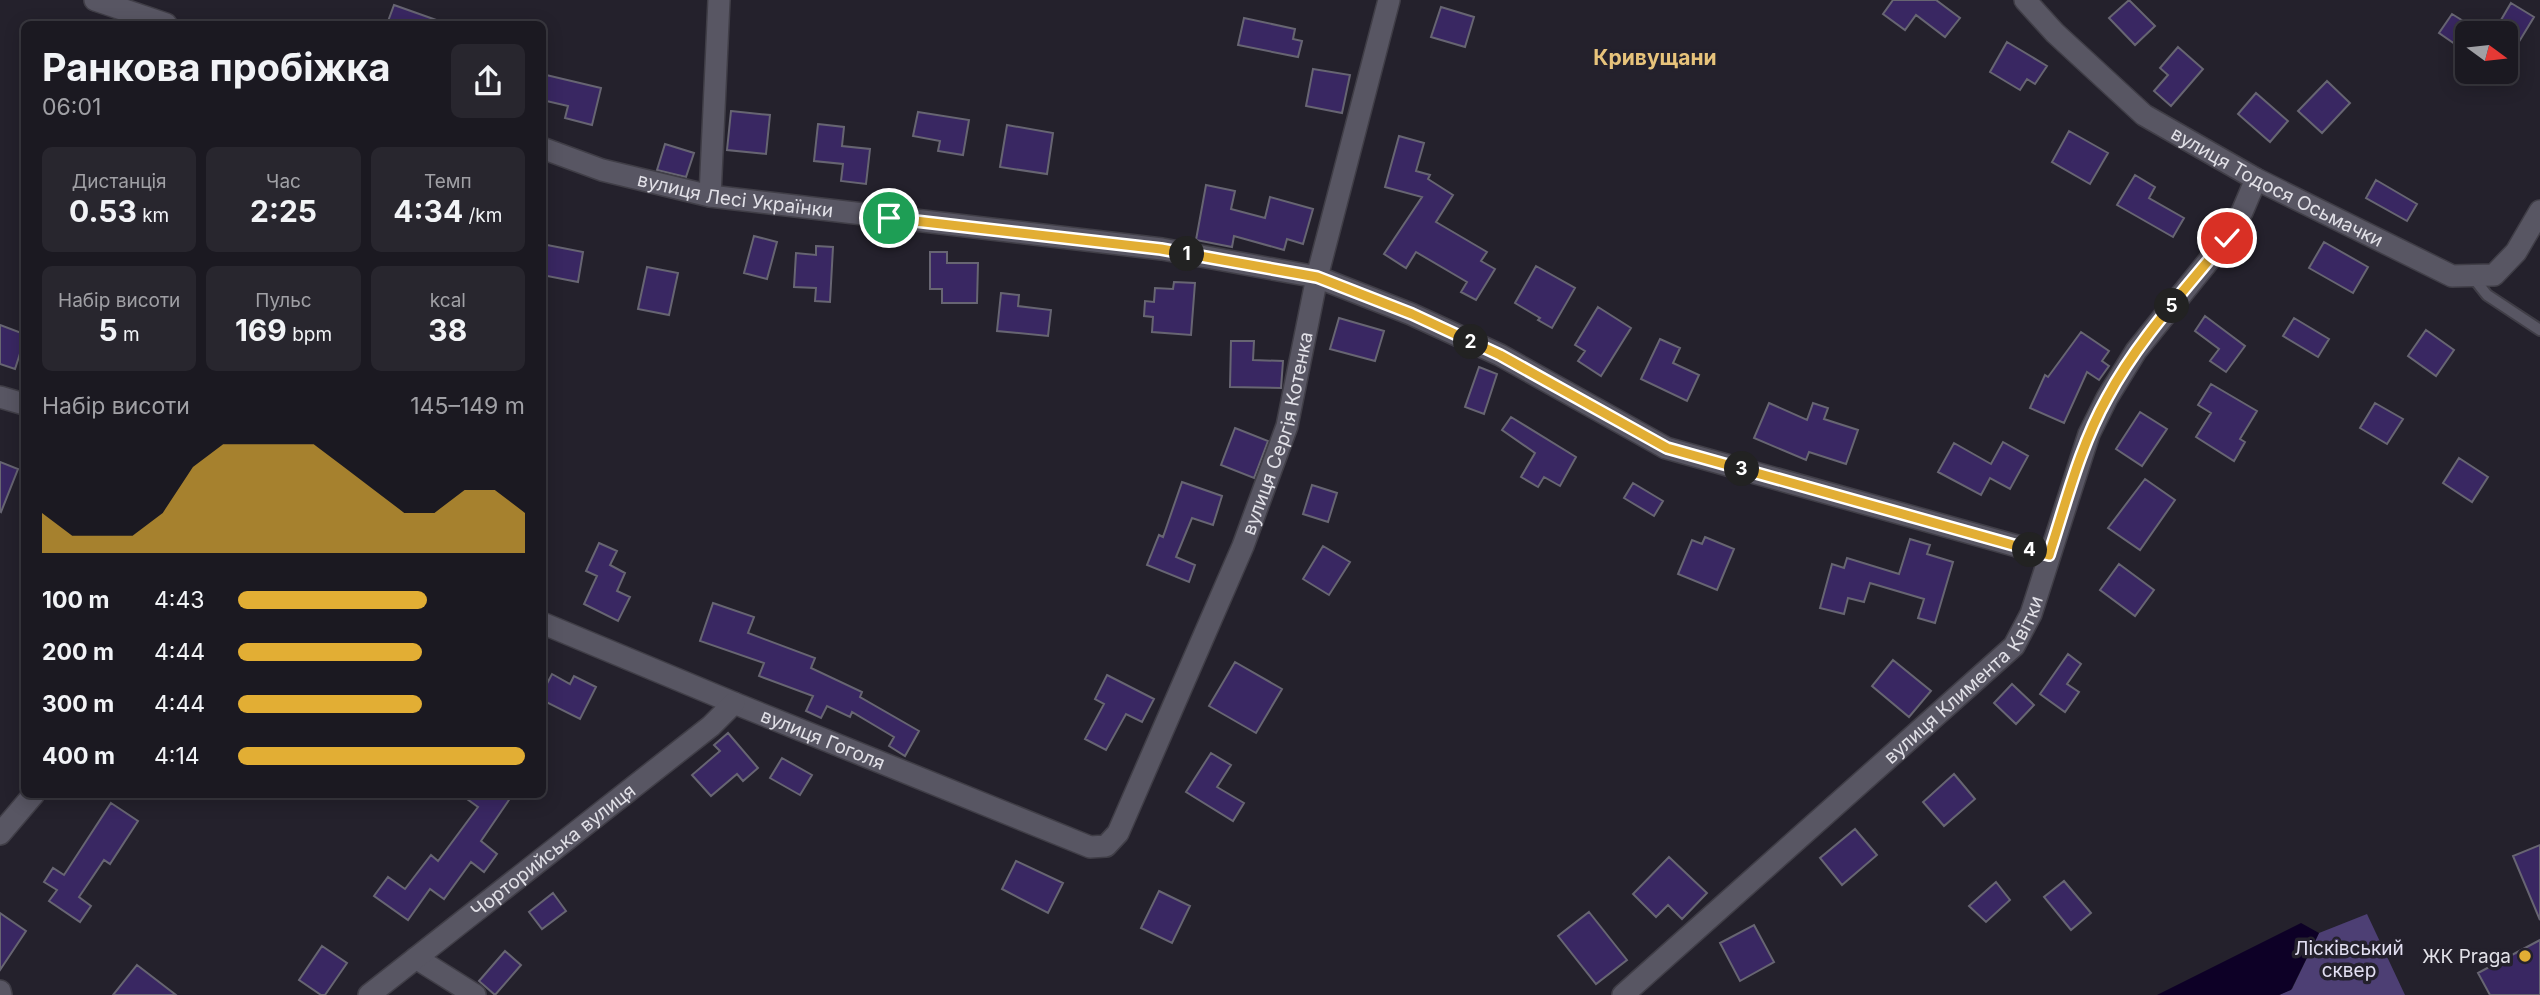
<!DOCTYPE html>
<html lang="uk">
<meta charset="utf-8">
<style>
:root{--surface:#1b1921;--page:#28262e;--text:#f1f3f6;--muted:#a0a0a5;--line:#39383f;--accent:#e2ae34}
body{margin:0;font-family:Inter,sans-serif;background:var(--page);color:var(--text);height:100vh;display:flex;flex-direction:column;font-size:26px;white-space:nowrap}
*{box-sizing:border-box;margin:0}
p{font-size:23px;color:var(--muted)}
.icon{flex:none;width:38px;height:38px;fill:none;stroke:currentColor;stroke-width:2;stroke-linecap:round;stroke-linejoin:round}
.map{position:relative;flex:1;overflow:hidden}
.panel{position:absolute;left:21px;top:21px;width:525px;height:777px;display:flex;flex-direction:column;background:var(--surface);border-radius:10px;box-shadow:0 4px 18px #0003,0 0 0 2px var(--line)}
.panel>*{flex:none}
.needle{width:46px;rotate:105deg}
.controls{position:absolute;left:2455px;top:21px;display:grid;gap:14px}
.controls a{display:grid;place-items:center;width:63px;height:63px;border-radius:10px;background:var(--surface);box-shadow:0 4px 18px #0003,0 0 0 2px var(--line);font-size:35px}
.pin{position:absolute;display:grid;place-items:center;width:60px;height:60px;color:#fff;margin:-30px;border:4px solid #fff;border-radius:50%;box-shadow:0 2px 7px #0007}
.km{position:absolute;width:35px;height:35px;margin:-18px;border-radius:50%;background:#222;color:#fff;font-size:19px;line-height:35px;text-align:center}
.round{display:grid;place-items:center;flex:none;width:74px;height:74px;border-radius:10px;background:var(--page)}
.headline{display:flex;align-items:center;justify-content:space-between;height:119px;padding:0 21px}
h1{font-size:38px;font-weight:700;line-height:52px}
.metrics{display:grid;grid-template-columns:repeat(3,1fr);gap:10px;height:119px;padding:7px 21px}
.metrics div{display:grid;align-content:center;border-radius:10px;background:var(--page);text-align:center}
.metrics b{font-size:30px;font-weight:700}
.metrics small{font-size:19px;font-weight:400}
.metrics p{font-size:19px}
.chart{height:196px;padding:14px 21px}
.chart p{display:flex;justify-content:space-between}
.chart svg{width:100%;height:126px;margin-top:7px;fill:var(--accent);opacity:.7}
ul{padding:0 21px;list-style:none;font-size:23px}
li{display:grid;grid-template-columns:112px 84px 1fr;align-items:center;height:52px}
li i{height:18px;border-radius:9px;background:var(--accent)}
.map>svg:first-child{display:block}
.green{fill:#4d3f74}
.water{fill:#0d0026}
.building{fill:#392762;stroke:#676572;stroke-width:2}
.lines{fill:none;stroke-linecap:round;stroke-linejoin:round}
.lane-casing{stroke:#403e47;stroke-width:14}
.street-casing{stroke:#403e47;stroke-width:24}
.lane{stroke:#585663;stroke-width:10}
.street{stroke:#585663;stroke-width:21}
.route-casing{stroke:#fff;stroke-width:14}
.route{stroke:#e2ae34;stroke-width:9}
.poi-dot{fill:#e2ae34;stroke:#24212c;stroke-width:2.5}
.labels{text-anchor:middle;stroke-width:7;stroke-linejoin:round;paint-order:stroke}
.street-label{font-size:19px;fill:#e1e0e7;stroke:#24212c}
.park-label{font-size:19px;fill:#e2dff2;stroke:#24212c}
.poi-label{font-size:19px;fill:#e1e0e7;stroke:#24212c;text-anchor:end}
.neighbourhood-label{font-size:21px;font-weight:bold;fill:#e7c37b;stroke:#24212c}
</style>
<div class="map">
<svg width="2540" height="995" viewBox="0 0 2540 995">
<rect width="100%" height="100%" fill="#24212c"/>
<path class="green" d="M2367 914 2405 995H2279L2292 989 2319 933Z"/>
<path class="water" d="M2301 923 2319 933 2291 990 2279 995H2157Z"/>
<path class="building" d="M1893 0H1936L1960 18 1945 37 1916 15 1905 30 1883 14Z
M2129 0 2155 26 2135 45 2109 18Z
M2511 3 2534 17 2517 45 2506 39V33L2494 32Z
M394 5 442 22V24H387Z
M1441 7 1474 17 1465 47 1431 37Z
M2452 14 2468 24V53L2439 33Z
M1244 18 1295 29 1293 39 1302 41 1298 57 1238 45Z
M2007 42 2047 66 2035 84 2027 79 2020 90 1990 72Z
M2178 47 2203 69 2171 106 2154 91 2168 75 2160 68Z
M1313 69 1350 75 1342 113 1306 106Z
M542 74 601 88 592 125 565 118 568 106 542 100Z
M2327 81 2350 103 2322 133 2298 111Z
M2256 93 2288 121 2270 142 2238 114Z
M731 111 770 115 766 154 727 150Z
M918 112 969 120 963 155 938 151 940 141 913 136Z
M818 124 844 127 842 146 870 149 866 184 841 181 843 164 814 161Z
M1007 125 1053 133 1047 174 1000 167Z
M2069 131 2108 153 2090 184 2052 162Z
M1399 136 1424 143 1416 171 1430 175 1428 179 1453 195 1436 222 1487 252 1481 261 1495 269 1476 300 1461 292 1467 282 1416 252 1406 268 1384 254 1422 197 1385 187Z
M665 144 694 153 686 177 657 170Z
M2135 175 2155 187 2149 198 2184 218 2173 237 2117 205Z
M2376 180 2417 204 2407 221 2366 198Z
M1206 185 1235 191 1231 209 1265 218 1270 197 1313 209 1303 244 1287 239 1284 250 1234 236 1232 247 1196 240Z
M754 236 777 242 767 279 744 273Z
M2324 242 2368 267 2353 293 2309 268Z
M542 244 583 252 578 282 542 275Z
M816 246 833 247 830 302 815 301 816 288 794 287 796 253 816 255Z
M930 252H947V263H978L977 303H942V289H930Z
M1536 266 1575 288 1552 328 1538 320 1540 318 1515 303Z
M647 267 678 273 669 315 638 309Z
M1174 282 1195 283 1191 335 1152 332 1153 317 1144 316 1145 301 1154 302 1155 288 1173 289Z
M1001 293 1019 295 1018 306 1051 310 1048 336 997 331Z
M1598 307 1631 328 1601 376 1578 361 1585 351 1575 345Z
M2205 316 2245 346 2226 372 2210 361 2219 349 2195 331Z
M1339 318 1384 331 1375 361 1330 349Z
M2294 318 2329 339 2318 357 2283 336Z
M0 325 24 334V341L15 369 0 364Z
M2426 330 2454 350 2436 376 2408 356Z
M2081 332 2109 351 2102 361 2109 366 2099 380 2087 372 2064 423 2030 408 2045 375 2048 377Z
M1660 339 1680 348 1673 363 1699 375 1687 401 1641 379Z
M1231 341H1254L1253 360 1283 361 1281 388 1230 387Z
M1479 367 1497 374 1484 414 1465 407Z
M2211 384 2257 411 2240 439 2245 442 2234 461 2196 437 2211 413 2198 405Z
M1769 403 1807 420 1813 403 1828 408 1824 419 1858 430 1846 464 1809 452 1806 460 1754 438Z
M2375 403 2403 419 2387 444 2360 428Z
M2140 412 2167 429 2142 466 2116 449Z
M1511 417 1576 457 1560 486 1544 477 1538 487 1521 477 1535 453 1502 430Z
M1235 428 1268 441 1254 478 1221 465Z
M2003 442 2028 456 2010 489 1990 478 1981 495 1938 472 1954 443 1991 464Z
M2459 458 2488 477 2472 502 2443 483Z
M0 462 18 469 1 512 0 511Z
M2145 479 2175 500 2140 550 2108 528Z
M1182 482 1222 496 1213 525 1192 518 1176 557 1195 565 1189 582 1147 565 1159 535 1163 537Z
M1633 483 1663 501 1654 516 1624 498Z
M1312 485 1337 493 1328 522 1303 514Z
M1705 537 1734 549 1717 590 1678 574 1692 540 1702 544Z
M1910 539 1930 545 1927 554 1953 562 1935 623 1918 618 1924 599 1870 583 1864 602 1848 598 1844 614 1820 608 1832 564 1844 568 1847 558 1899 574Z
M599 543 617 551 610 565 625 573 617 591 630 597 618 621 584 604 597 576 586 571Z
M1323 546 1350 562 1329 595 1303 579Z
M2119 564 2154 590 2135 616 2100 590Z
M713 603 754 617 748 633 815 658 811 668 862 692 860 697 919 731 905 756 889 746 894 737 852 712 850 717 827 706 821 718 806 711 813 696 759 676 764 663 700 641Z
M2068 654 2081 664 2067 684 2079 692 2065 712 2040 694Z
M1893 660 1931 691 1909 717 1872 686Z
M1235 662 1282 689 1256 733 1209 706Z
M552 674 570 684 574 676 596 687 580 719 542 700V693Z
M1107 675 1154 699 1142 722 1126 714 1106 750 1085 739 1104 704 1095 699Z
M2012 684 2034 705 2016 724 1994 703Z
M728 733 758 768 743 781 737 774 711 796 692 775 720 751 714 745Z
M1211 753 1231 765 1217 787 1244 803 1233 821 1186 792Z
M782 758 812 775 800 795 770 778Z
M1954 774 1975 799 1944 826 1923 802Z
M460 794H513L481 841 497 854 484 872 471 862 444 899 430 889 408 920 374 896 388 877 405 889 431 855 438 861 478 807Z
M111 803 138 821 110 864 104 860 79 897 91 906 80 922 49 901 57 890 44 882 53 868 64 875Z
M1855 829 1877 855 1842 885 1820 858Z
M2540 845V920L2513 856Z
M1669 857 1707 893 1682 919 1668 905 1656 917 1633 894Z
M1016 861 1063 883 1048 913 1002 889Z
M2064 881 2091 913 2071 930 2044 897Z
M1996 882 2010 900 1986 922 1969 906Z
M1159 891 1190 906 1172 943 1141 928Z
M553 893 566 911 542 929 529 912Z
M1589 912 1627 960 1596 984 1558 936Z
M0 913 26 931 0 970Z
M1754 925 1774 962 1740 981 1720 943Z
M2540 940V995H2490L2478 973Z
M322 946 347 963 325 995H321L299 980Z
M505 951 521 965 495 995 479 981Z
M137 965 176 995H113Z"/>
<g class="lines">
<defs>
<path id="lane" d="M2472 276 2487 295 2540 330"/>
<g id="street">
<path d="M95 0 166 24"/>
<path id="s1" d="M2025 0 2055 33 2144 115 2256 179 2452 276 2494 275 2516 252 2540 211"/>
<path id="s2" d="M542 148 602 170 710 196 1162 249 1317 277 1411 314 1500 355 1666 448 2049 555"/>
<path d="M710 196 719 0"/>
<path d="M0 397 24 404"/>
<path id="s3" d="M542 623 734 703 1090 847 1106 846 1118 833 1243 546 1287 426 1317 277 1389 0"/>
<path d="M0 834 34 794"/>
<path d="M416 958 475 995"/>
<path d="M0 991 1 995"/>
<path id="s4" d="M369 995 711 726 734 703"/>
<path id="s5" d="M1623 995 2014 646 2031 614 2089 434 2107 398 2136 351 2227 238 2242 212 2256 179"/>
</g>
</defs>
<use href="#lane" class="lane-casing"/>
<use href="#street" class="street-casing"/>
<use href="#lane" class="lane"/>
<use href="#street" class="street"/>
</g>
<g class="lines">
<defs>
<path id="route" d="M889 218 1161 249 1317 277 1412 314 1500 355 1667 448 2049 555C2066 503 2080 446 2107 398 2138 340 2185 290 2227 238"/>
</defs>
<use href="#route" class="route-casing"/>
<use href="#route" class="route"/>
</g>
<circle class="poi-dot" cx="2525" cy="956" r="7"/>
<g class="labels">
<g class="street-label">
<text dy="7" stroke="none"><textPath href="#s1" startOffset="317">вулиця Тодося Осьмачки</textPath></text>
<text dy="7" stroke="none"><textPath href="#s2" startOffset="200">вулиця Лесі Українки</textPath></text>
<text dy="7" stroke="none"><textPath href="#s3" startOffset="1057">вулиця Сергія Котенка</textPath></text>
<text dy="7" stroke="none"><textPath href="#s5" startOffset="466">вулиця Климента Квітки</textPath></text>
<text dy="7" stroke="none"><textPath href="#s3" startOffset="304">вулиця Гоголя</textPath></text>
<text dy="7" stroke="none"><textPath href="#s4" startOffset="234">Чорторийська вулиця</textPath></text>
</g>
<g class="park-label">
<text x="2349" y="955">Лісківський<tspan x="2349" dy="22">сквер</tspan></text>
</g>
<g class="poi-label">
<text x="2511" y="963">ЖК Praga</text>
</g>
<g class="neighbourhood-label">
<text x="1655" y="65">Кривущани</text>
</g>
</g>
</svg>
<div class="controls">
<a><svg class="needle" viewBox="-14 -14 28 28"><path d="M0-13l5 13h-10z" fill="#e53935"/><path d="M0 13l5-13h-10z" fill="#a0a0a5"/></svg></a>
</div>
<div class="pin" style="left:889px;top:218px;background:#1e9e55"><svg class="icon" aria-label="arrive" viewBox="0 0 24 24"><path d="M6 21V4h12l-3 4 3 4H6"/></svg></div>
<div class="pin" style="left:2227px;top:238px;background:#d93025"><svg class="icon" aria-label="check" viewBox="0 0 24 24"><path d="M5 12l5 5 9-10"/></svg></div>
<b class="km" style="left:1187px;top:254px">1</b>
<b class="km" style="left:1471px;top:342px">2</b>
<b class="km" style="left:1742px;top:469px">3</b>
<b class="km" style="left:2030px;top:550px">4</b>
<b class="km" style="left:2172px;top:306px">5</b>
<section class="panel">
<div class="headline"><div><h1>Ранкова пробіжка</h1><p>06:01</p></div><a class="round"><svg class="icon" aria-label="share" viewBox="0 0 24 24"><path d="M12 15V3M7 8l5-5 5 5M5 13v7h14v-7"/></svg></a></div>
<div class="metrics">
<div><p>Дистанція</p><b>0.53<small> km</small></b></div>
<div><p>Час</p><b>2:25</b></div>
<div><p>Темп</p><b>4:34<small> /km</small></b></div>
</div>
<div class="metrics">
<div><p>Набір висоти</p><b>5<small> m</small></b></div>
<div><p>Пульс</p><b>169<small> bpm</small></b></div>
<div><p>kcal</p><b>38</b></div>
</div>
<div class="chart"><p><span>Набір висоти</span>145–149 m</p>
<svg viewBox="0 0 160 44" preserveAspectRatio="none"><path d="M0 44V30L10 38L20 38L30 38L40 30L50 14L60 6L70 6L80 6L90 6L100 14L110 22L120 30L130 30L140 22L150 22L160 30V44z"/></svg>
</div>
<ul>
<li><b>100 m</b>4:43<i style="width:66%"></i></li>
<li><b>200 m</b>4:44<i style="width:64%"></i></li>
<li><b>300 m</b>4:44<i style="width:64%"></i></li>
<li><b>400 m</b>4:14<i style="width:100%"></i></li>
</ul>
</section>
</div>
